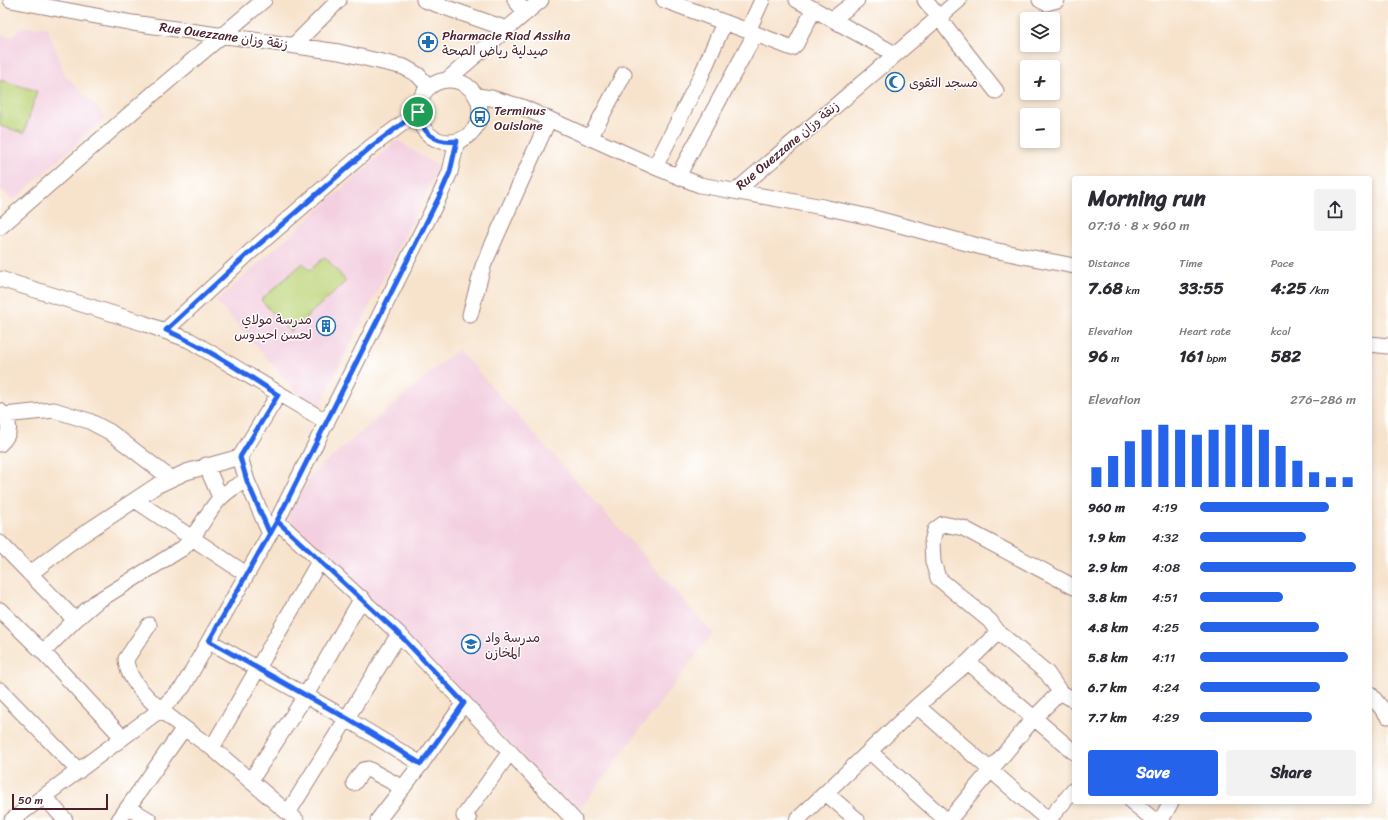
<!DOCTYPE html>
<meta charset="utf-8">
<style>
:root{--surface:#fff;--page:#f2f2f3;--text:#2b2b33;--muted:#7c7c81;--accent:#2563eb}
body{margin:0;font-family:Sriracha,"Playpen Sans Arabic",sans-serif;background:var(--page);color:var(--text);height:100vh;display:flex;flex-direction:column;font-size:15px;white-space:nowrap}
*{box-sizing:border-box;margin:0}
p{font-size:13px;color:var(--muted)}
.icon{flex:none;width:22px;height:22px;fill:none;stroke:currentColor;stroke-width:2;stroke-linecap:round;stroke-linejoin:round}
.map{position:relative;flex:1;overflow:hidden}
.panel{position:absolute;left:1072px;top:176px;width:300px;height:628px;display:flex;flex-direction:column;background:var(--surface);border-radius:4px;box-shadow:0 2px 6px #0003}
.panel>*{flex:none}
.controls{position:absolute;left:1020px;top:12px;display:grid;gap:8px}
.controls a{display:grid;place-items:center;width:40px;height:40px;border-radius:4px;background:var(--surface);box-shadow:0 2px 6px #0003;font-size:20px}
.scale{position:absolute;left:12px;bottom:10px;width:96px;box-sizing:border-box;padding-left:4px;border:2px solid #4a1f2b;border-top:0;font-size:11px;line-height:14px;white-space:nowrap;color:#4a1f2b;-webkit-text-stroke:3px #fff;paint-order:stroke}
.pin{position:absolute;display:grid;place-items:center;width:34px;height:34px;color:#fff;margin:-17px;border:2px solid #fff;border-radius:50%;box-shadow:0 1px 4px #0007}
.round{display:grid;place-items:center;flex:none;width:42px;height:42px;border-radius:4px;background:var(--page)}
.head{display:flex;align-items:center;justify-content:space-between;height:68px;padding:0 16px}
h1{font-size:22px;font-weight:700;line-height:30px}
.stats{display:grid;grid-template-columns:repeat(3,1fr);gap:6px;height:68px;padding:4px 16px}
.stats div{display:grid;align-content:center}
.stats b{font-size:17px;font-weight:700}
.stats small{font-size:11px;font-weight:400}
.stats p{font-size:11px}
.chart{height:112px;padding:8px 16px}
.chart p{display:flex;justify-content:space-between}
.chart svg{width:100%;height:72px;margin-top:4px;stroke:var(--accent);stroke-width:6}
.action{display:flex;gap:8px;margin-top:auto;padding:8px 16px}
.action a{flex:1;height:46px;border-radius:4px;background:var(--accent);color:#fff;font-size:16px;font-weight:700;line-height:46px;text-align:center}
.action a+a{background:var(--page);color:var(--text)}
ul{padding:0 16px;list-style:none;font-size:13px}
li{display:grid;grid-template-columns:64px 48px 1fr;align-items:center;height:30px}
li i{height:10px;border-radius:5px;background:var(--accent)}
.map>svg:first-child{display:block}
.built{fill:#f3cfdf}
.green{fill:#bdd57a;stroke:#847a52}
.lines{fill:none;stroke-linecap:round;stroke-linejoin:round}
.minor-casing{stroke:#a0817c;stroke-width:17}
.minor{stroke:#fff;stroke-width:15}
.route-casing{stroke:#fff;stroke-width:8}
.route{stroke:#2563eb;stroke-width:5}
.labels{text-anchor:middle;stroke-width:3;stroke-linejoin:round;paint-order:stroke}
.street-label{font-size:13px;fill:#4a1f2b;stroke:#fff}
.poi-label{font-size:13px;fill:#4a1f2b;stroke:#fff;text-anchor:start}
</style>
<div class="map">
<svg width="1388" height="820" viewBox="0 0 1388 820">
<rect width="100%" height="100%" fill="#fff"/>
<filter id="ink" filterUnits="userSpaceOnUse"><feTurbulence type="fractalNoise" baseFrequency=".025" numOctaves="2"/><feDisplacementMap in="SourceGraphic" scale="8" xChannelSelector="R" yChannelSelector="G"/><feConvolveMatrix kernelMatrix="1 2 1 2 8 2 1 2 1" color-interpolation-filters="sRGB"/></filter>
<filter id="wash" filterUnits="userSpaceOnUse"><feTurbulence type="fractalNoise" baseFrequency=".012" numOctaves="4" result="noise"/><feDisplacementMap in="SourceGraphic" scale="16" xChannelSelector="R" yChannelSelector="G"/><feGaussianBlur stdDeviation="0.9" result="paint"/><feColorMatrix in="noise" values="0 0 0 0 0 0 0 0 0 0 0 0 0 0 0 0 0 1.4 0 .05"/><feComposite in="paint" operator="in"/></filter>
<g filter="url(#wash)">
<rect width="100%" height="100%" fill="#f7e3cc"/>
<path class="built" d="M21 27H47L65 75 106 117 13 201 0 188V34L12 37Z
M397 140 439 167 316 413 216 301Z
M458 349 713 633 577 813 287 517 312 474Z"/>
<path class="green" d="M0 80 37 91 24 133 0 126Z
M325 257 346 281 290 332 261 300 303 263 310 270Z"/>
</g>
<g filter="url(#ink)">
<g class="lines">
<defs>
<path id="minor" d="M11 0 133 23 339 52 404 67 418 75 429 87
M424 0 507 29
M515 0 526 13
M664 0 748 31 762 0
M797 0 895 54
M925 0 996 91
M1040 0 1046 3 1057 0
M833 19 857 0
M748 31 792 48 796 44 814 9
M294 45 339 0
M448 79 541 0
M418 111a31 31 0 1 1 62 0a31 31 0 1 1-62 0Z
M477 96 491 98 522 107 655 167 700 185 823 207 870 217 993 250 1074 266
M590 138 624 74
M655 167 701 76 724 23
M678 176 755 34
M736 191 959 0
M0 227 154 93 264 0
M0 279 143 323 189 340 327 422
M470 315 483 266 549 119
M166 330 249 253 372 146 418 112
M1370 344 1388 346
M0 411C11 423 12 433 0 444
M4 415 54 410 89 421 110 432 170 478
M240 457 278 395
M206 465 220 497
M135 500 246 574
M277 521 399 634 574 820
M0 543 75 620 43 652 0 610
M30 574 67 545 156 486 186 472 240 457 247 481 270 534
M75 620 96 602 183 548C208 523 210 495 247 481
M149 625 126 659C127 692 187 730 212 748L320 560
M209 641 347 719 421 764
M43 652 122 737
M968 662 1074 752
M0 690 79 771
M1060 692 1074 700
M1370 694 1388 716
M917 706 1048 820 1074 790
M212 748 288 813
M869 751 946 820
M251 780 306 695 362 598
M354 783 363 770 368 769 403 788
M826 793 857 820
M45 797 65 820
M1132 802 1154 820
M129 808 149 820
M12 820 160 710 183 687 277 521 440 195 450 172 457 141
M119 820 184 728
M296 820 288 813 399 634
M378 820 421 764 464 703
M469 820 464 816 510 752
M797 820 917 706 968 662 998 632
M949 820 1034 718 1060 692 1047 673 998 632 990 621 938 578 933 562 932 542 935 530 943 524 963 528 1074 587
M1161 820 1171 802"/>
</defs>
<use href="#minor" class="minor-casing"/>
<use href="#minor" class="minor"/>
</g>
</g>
<g class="lines" filter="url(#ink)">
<defs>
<path id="route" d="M418 112C421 133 436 144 457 141L450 172 440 195 277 521 209 641 348 719 421 764 464 703 399 634 277 521 270 534 247 481 240 457 278 395C242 371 206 348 166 330L249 253 372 146 418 112"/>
</defs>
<use href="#route" class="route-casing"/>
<use href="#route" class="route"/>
</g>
<defs>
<symbol id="pharmacy-ring" viewBox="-11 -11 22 22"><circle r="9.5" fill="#fff" stroke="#1f6fb2" stroke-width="1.5"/><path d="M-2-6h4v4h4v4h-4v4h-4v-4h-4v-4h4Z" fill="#1f6fb2"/></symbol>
<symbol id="mosque-ring" viewBox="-11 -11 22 22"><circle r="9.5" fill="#fff" stroke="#1f6fb2" stroke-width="1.5"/><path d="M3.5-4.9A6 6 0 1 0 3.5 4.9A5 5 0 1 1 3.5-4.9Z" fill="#1f6fb2"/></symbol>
<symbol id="bus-ring" viewBox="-11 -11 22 22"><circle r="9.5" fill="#fff" stroke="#1f6fb2" stroke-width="1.5"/><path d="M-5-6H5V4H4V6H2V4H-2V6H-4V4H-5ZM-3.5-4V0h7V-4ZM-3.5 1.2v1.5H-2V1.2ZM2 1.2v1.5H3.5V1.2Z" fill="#1f6fb2"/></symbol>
<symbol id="building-ring" viewBox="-11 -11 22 22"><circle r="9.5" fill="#fff" stroke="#1f6fb2" stroke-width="1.5"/><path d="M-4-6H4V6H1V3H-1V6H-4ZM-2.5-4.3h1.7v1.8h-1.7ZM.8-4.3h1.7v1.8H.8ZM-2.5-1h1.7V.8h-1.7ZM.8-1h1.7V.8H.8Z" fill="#1f6fb2"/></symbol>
<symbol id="school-ring" viewBox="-11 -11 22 22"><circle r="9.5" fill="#fff" stroke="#1f6fb2" stroke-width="1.5"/><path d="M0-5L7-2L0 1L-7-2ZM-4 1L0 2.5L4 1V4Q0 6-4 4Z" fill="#1f6fb2"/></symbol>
</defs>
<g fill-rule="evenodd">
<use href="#pharmacy-ring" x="417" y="31" width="22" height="22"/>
<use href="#mosque-ring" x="884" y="71" width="22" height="22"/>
<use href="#bus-ring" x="469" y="106" width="22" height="22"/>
<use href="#building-ring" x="315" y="315" width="22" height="22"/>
<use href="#school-ring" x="460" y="633" width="22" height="22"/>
</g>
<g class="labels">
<g class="street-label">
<text transform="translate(224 35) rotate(8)" y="5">Rue Ouezzane زنقة وزان</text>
<text transform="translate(787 145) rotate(-40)" y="5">Rue Ouezzane زنقة وزان</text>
</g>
<g class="poi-label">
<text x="442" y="40">Pharmacie Riad Assiha<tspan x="442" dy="15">صيدلية رياض الصحة</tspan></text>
<text x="909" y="87">مسجد التقوى</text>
<text x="494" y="115">Terminus<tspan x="494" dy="15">Ouislane</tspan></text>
<text x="312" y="324" text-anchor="end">مدرسة مولاي<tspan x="312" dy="15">لحسن احيدوس</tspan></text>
<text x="485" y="642">مدرسة واد<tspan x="485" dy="15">المخازن</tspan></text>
</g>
</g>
</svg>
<div class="controls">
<a><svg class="icon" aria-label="layers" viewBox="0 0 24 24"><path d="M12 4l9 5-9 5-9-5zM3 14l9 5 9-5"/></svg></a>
<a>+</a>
<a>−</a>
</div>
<div class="scale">50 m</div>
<div class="pin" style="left:418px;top:112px;background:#1e9e55"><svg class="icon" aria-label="arrive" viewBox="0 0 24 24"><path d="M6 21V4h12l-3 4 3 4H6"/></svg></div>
<section class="panel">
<div class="head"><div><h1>Morning run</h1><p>07:16 · 8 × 960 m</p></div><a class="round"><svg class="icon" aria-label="share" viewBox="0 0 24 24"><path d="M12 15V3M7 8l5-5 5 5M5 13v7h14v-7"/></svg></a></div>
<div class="stats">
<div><p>Distance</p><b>7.68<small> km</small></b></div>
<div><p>Time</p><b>33:55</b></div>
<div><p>Pace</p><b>4:25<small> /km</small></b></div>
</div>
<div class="stats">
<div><p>Elevation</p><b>96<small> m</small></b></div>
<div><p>Heart rate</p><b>161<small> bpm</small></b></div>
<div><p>kcal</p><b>582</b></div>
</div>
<div class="chart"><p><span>Elevation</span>276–286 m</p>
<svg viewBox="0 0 160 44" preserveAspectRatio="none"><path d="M5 44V32M15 44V25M25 44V16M35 44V9M45 44V6M55 44V9M65 44V12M75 44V9M85 44V6M95 44V6M105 44V9M115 44V19M125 44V28M135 44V35M145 44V38M155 44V38"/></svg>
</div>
<ul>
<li><b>960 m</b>4:19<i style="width:83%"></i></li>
<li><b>1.9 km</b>4:32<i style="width:68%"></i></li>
<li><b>2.9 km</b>4:08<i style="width:100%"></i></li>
<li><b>3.8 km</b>4:51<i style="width:53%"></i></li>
<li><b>4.8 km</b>4:25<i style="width:76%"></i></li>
<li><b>5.8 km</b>4:11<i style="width:95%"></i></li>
<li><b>6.7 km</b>4:24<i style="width:77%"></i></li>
<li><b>7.7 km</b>4:29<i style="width:72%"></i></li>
</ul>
<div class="action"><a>Save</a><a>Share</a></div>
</section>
</div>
